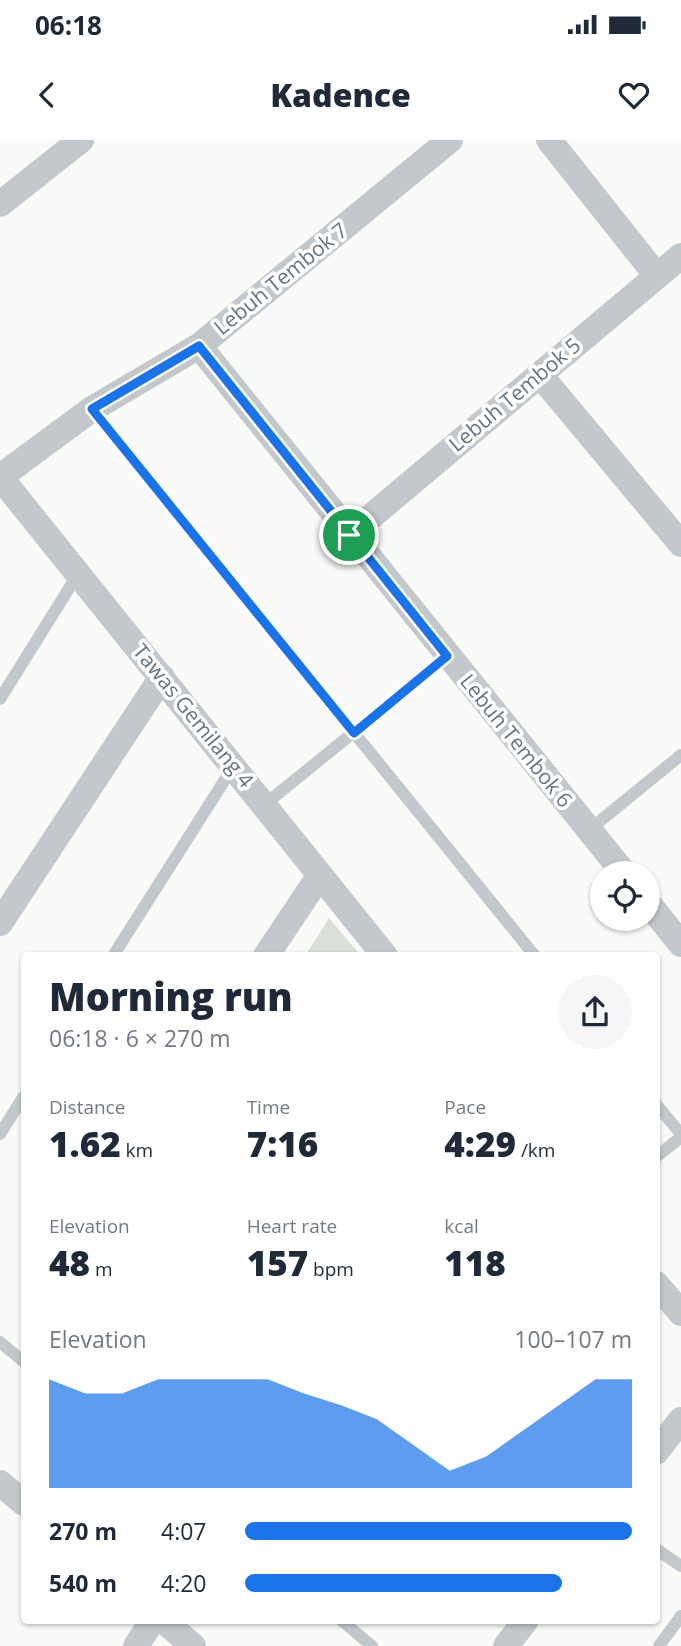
<!DOCTYPE html>
<meta charset="utf-8">
<style>
:root{--surface:#fff;--page:#f6f6f7;--text:#1f2937;--muted:#747a83;--accent:#1a73e8}
body{margin:0;font-family:"Open Sans",sans-serif;background:var(--page);color:var(--text);height:100vh;display:flex;flex-direction:column;font-size:26px;white-space:nowrap}
*{box-sizing:border-box;margin:0}
p{font-size:23px;color:var(--muted)}
.icon{flex:none;width:38px;height:38px;fill:none;stroke:currentColor;stroke-width:2;stroke-linecap:round;stroke-linejoin:round}
.map{position:relative;flex:1;overflow:hidden}
.panel{position:absolute;left:21px;top:812px;width:639px;height:672px;display:flex;flex-direction:column;background:var(--surface);border-radius:7px;box-shadow:0 2px 5px #0004}
.panel>*{flex:none}
.fabs{position:absolute;left:590px;top:721px;display:grid;gap:14px}
.fabs a{display:grid;place-items:center;width:70px;height:70px;border-radius:50%;background:var(--surface);box-shadow:0 2px 5px #0004;font-size:35px}
.pin{position:absolute;display:grid;place-items:center;width:60px;height:60px;color:#fff;margin:-30px;border:4px solid #fff;border-radius:50%;box-shadow:0 2px 7px #0007}
.round{display:grid;place-items:center;flex:none;width:74px;height:74px;border-radius:37px;background:var(--page)}
.overview{display:flex;align-items:center;justify-content:space-between;height:119px;padding:0 28px}
h1{font-size:38px;font-weight:800;line-height:52px}
.metrics{display:grid;grid-template-columns:repeat(3,1fr);gap:10px;height:119px;padding:7px 28px}
.metrics div{display:grid;align-content:center}
.metrics b{font-size:35px;font-weight:800}
.metrics small{font-size:19px;font-weight:400}
.metrics p{font-size:19px}
.chart{height:196px;padding:14px 28px}
.chart p{display:flex;justify-content:space-between}
.chart svg{width:100%;height:126px;margin-top:7px;fill:var(--accent);opacity:.7}
ul{padding:0 28px;list-style:none;font-size:23px}
li{display:grid;grid-template-columns:112px 84px 1fr;align-items:center;height:52px}
li i{height:18px;border-radius:9px;background:var(--accent)}
.status{display:flex;justify-content:space-between;align-items:center;height:49px;padding:0 35px;background:var(--surface);direction:ltr}
.status svg{height:19px;fill:currentColor}
header{display:flex;justify-content:space-between;align-items:center;height:91px;padding:0 28px;background:var(--surface);font-size:32px;font-weight:800}
.map>svg:first-child{display:block}
.green{fill:#dadfd7}
.lines{fill:none;stroke-linecap:round;stroke-linejoin:round}
.lane{stroke:#c3c8cc;stroke-width:12}
.street{stroke:#c3c8cc;stroke-width:26}
.route-casing{stroke:#fff;stroke-width:14}
.route{stroke:#1a73e8;stroke-width:9}
.labels{text-anchor:middle;stroke-width:7;stroke-linejoin:round;paint-order:stroke}
.street-label{font-size:21px;fill:#657683;stroke:#fff}
</style>
<div class="status"><b>06:18</b><svg viewBox="0 0 49 12"><path d="M0 12V9h3v3zM5 12V6h3v6zM10 12V3h3v9zM15 12V0h3v12zM26 1h20v11H26zM47 4h2v5h-2z"/></svg></div>
<header><svg class="icon" aria-label="back" viewBox="0 0 24 24"><path d="M15 5l-7 7 7 7"/></svg>Kadence<svg class="icon" aria-label="heart" viewBox="0 0 24 24"><path d="M12 20l-8-8c-3-5 5-10 8-4 3-6 11-1 8 4z"/></svg></header>
<div class="map">
<svg width="681" height="1506" viewBox="0 0 681 1506">
<rect width="100%" height="100%" fill="#fafaf8"/>
<path class="green" d="M329 778 360 815H306Z"/>
<g class="lines">
<path class="lane" d="M92 269 535 816
M0 559 78 434
M264 665 448 516
M589 690 681 615
M113 816 233 627
M656 964 681 994
M0 994 24 956
M656 1017 681 997
M0 1202 24 1222
M656 1409 681 1426
M341 1480 372 1506
M659 1506 681 1476"/>
<path class="street" d="M549 0 657 136
M0 64 81 0
M199 206 624 733
M540 235 681 404
M0 337 385 816
M0 337 92 269 199 206 450 0
M349 395 681 116
M648 763 681 804
M0 783 162 537
M266 816 320 735
M656 1144 681 1173
M656 1312 681 1280
M0 1343 24 1363
M163 1480 193 1506
M136 1506 153 1480
M506 1506 526 1480"/>
</g>
<g class="lines">
<defs>
<path id="route" d="M199 206 447 516 354 593 92 269Z"/>
</defs>
<use href="#route" class="route-casing"/>
<use href="#route" class="route"/>
</g>
<g class="labels">
<g class="street-label">
<text transform="translate(281 139) rotate(-39)" y="7">Lebuh Tembok 7</text>
<text transform="translate(515 255) rotate(-40)" y="7">Lebuh Tembok 5</text>
<text transform="translate(193 576) rotate(51)" y="7">Tawas Gemilang 4</text>
<text transform="translate(516 601) rotate(51)" y="7">Lebuh Tembok 6</text>
</g>
</g>
</svg>
<div class="fabs">
<a><svg class="icon" aria-label="locate" viewBox="0 0 24 24"><circle cx="12" cy="12" r="6"/><path d="M12 2v4M12 18v4M2 12h4M18 12h4"/></svg></a>
</div>
<div class="pin" style="left:349px;top:395px;background:#1e9e55"><svg class="icon" aria-label="arrive" viewBox="0 0 24 24"><path d="M6 21V4h12l-3 4 3 4H6"/></svg></div>
<section class="panel">
<div class="overview"><div><h1>Morning run</h1><p>06:18 · 6 × 270 m</p></div><a class="round"><svg class="icon" aria-label="share" viewBox="0 0 24 24"><path d="M12 15V3M7 8l5-5 5 5M5 13v7h14v-7"/></svg></a></div>
<div class="metrics">
<div><p>Distance</p><b>1.62<small> km</small></b></div>
<div><p>Time</p><b>7:16</b></div>
<div><p>Pace</p><b>4:29<small> /km</small></b></div>
</div>
<div class="metrics">
<div><p>Elevation</p><b>48<small> m</small></b></div>
<div><p>Heart rate</p><b>157<small> bpm</small></b></div>
<div><p>kcal</p><b>118</b></div>
</div>
<div class="chart"><p><span>Elevation</span>100–107 m</p>
<svg viewBox="0 0 160 44" preserveAspectRatio="none"><path d="M0 44V6L10 11L20 11L30 6L40 6L50 6L60 6L70 11L80 15L90 20L100 29L110 38L120 33L130 24L140 15L150 6L160 6V44z"/></svg>
</div>
<ul>
<li><b>270 m</b>4:07<i style="width:100%"></i></li>
<li><b>540 m</b>4:20<i style="width:82%"></i></li>
</ul>
</section>
</div>
